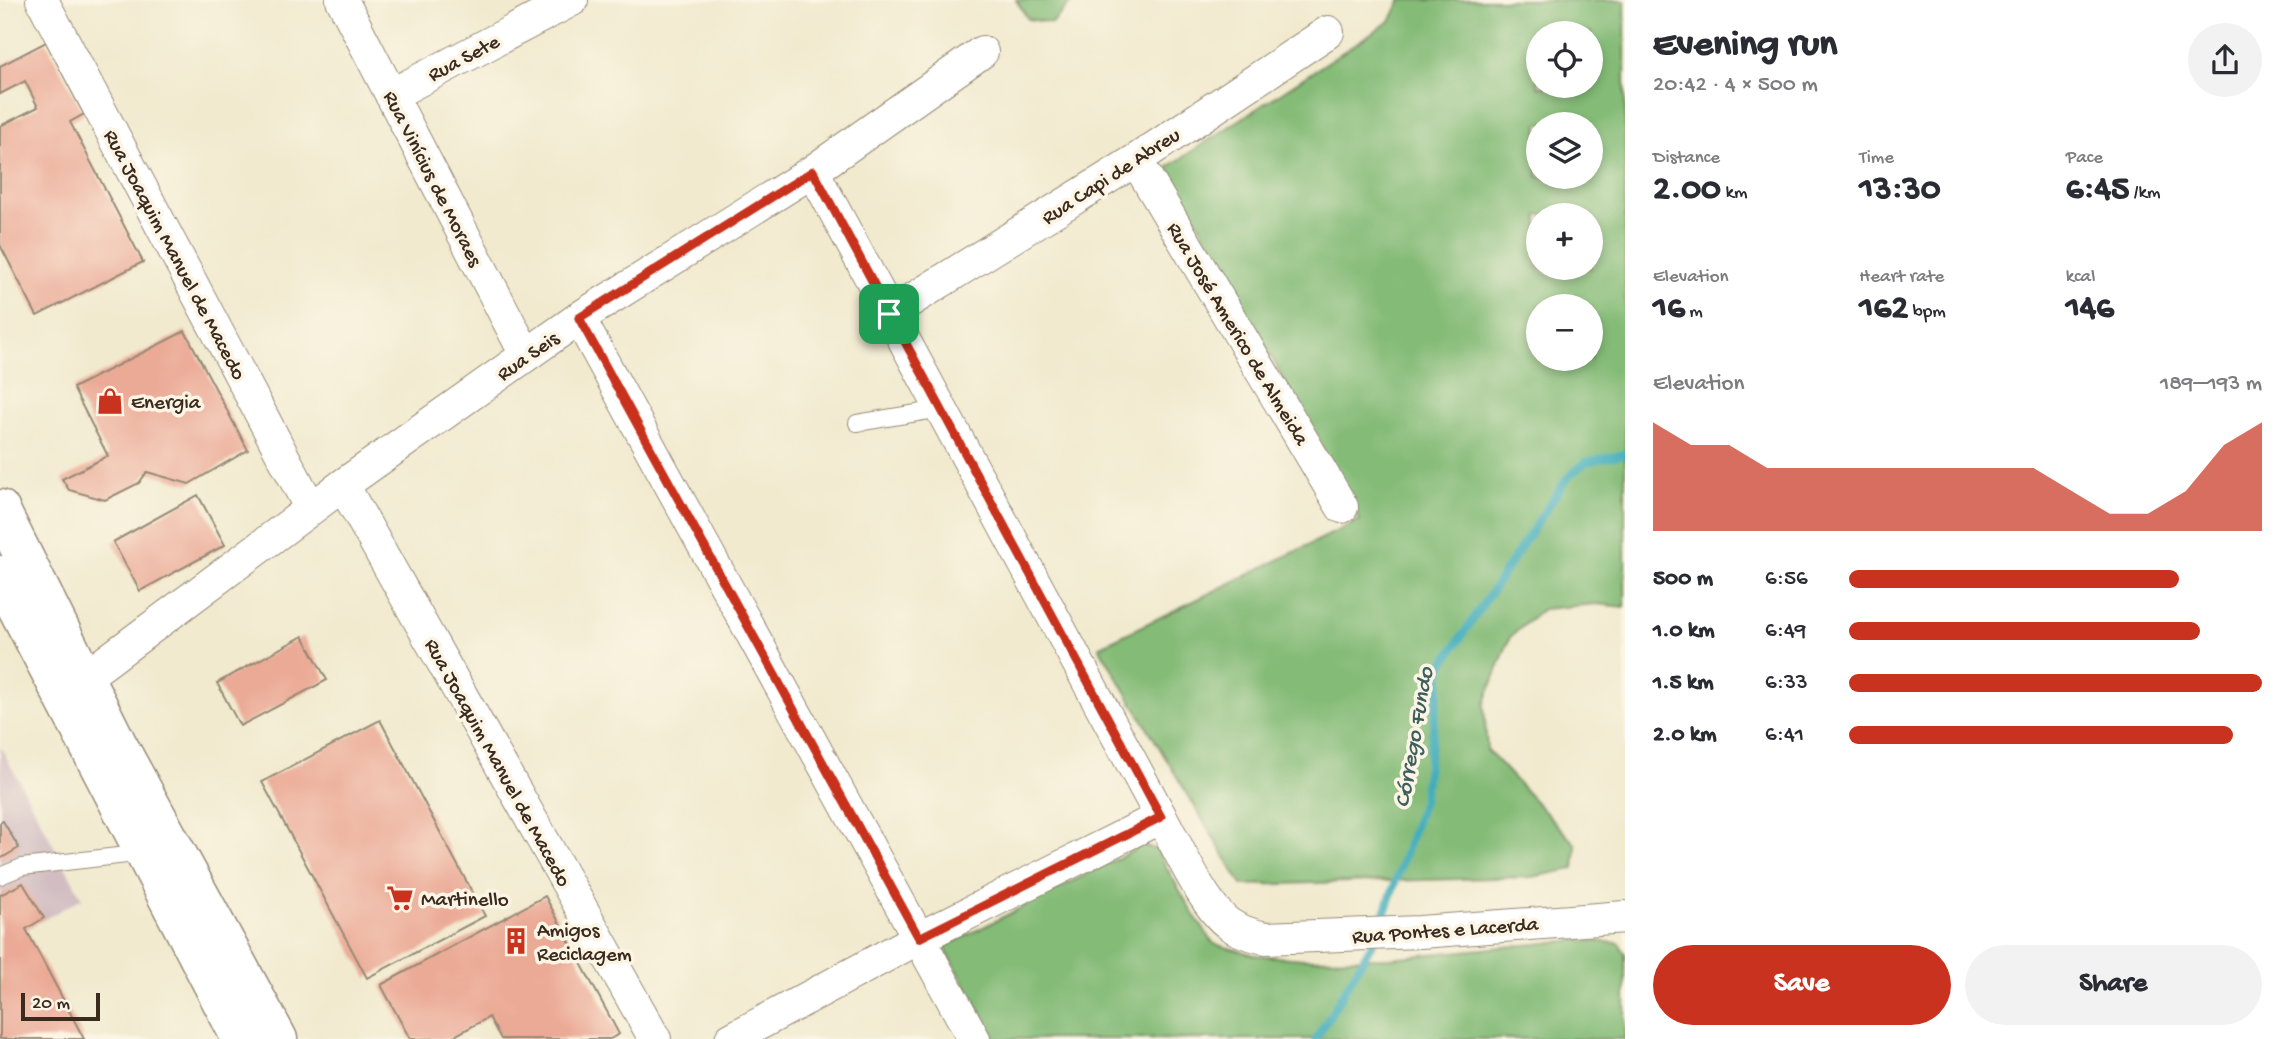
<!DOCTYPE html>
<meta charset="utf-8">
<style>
:root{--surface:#fff;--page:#f2f2f3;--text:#2b2b33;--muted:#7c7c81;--accent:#c8321e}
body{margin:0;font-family:"Gochi Hand",sans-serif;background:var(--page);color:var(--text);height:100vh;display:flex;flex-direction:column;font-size:26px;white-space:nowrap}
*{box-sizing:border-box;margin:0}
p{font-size:23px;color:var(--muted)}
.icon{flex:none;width:38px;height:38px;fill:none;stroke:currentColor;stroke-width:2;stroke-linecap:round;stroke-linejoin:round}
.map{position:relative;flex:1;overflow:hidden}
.details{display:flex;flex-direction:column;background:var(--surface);width:665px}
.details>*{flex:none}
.fabs{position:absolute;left:1526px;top:21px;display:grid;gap:14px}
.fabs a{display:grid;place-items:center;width:77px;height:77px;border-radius:50%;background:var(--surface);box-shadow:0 4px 10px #0003;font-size:35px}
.scale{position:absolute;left:21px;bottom:18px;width:79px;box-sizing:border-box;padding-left:7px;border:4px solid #3b2a1e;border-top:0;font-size:19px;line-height:24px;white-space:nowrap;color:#3b2a1e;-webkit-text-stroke:5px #fcf5e5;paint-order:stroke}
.pin{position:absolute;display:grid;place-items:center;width:60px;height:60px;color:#fff;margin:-30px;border-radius:14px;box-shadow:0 4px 10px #0006}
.round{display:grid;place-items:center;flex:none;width:74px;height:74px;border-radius:37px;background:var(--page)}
.overview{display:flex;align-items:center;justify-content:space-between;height:119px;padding:0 28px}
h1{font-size:38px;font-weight:800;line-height:52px}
.figures{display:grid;grid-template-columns:repeat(3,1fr);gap:10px;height:119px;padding:7px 28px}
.figures div{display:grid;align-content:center}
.figures b{font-size:35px;font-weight:800}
.figures small{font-size:19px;font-weight:400}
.figures p{font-size:19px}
.chart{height:196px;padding:14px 28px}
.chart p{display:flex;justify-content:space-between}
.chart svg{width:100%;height:126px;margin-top:7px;fill:var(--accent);opacity:.7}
.action{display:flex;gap:14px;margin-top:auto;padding:14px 28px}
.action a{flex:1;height:80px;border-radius:42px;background:var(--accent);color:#fff;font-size:28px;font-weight:800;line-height:80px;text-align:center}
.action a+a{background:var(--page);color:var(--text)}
ul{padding:0 28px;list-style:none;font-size:23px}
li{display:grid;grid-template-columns:112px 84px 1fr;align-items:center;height:52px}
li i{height:18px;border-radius:9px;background:var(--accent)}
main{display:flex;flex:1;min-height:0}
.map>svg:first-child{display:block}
.industrial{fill:#d2bec2}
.forest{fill:#84bb77;stroke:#60724a;stroke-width:2;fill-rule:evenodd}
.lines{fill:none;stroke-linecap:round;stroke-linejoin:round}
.stream{stroke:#3fadbc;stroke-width:8}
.building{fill:#ebaa96}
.lane-casing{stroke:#968a76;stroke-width:18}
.street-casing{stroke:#968a76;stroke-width:34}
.primary-casing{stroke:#968a76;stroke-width:41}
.lane{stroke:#fff;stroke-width:16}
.street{stroke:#fff;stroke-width:32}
.primary{stroke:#fff;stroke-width:38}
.route-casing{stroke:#fff;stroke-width:14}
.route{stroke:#c8321e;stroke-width:9}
.labels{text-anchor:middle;stroke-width:7;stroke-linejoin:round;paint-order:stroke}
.street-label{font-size:21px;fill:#3b2a1e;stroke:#fcf5e5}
.poi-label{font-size:21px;fill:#3b2a1e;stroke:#fcf5e5;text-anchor:start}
.water-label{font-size:23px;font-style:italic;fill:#3d5e5d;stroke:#fcf5e5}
</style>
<main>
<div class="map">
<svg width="1625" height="1039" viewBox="0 0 1625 1039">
<rect width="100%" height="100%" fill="#fcf5e5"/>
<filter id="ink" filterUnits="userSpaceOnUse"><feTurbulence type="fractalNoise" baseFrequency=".0143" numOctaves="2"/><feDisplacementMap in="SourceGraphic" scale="14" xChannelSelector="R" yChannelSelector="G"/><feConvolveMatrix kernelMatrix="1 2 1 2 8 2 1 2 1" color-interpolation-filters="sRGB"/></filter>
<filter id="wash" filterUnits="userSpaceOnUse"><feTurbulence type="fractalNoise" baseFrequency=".00686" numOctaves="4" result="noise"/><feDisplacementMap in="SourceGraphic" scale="28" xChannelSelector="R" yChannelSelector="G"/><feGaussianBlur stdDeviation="1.57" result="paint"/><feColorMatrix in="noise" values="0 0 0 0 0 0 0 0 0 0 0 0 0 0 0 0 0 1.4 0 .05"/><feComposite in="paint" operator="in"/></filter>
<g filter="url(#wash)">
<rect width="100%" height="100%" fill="#f1eacf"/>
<path class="industrial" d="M0 746 82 898 0 944Z"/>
<path class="forest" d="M1016 0H1073L1052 23 1028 19Z
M1401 0H1625V607L1596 604 1543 609 1510 637 1484 705 1487 750 1576 845 1574 869 1532 877 1242 885 1099 647 1360 520 1168 167 1390 21ZM1538 33H1591V86H1538ZM1538 124H1591V177H1538ZM1538 215H1591V268H1538ZM1538 306H1591V359H1538Z
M1142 846 1156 849 1192 912 1214 944 1255 955 1303 959 1390 958 1577 940 1619 943 1625 954V1039H996L944 947Z"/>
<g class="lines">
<path class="stream" d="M1380 927 1423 801 1442 666 1567 478 1586 462 1625 454
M1316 1039 1373 942"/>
</g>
<g id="blocks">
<path class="building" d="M46 42 84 114 70 122 143 262 37 316 0 245V126L38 107 25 81 0 94V66Z
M185 331 248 450 189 484 147 472 139 483 105 500 69 490 62 479 108 456 73 388Z
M198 495 225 545 140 591 113 542Z
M303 636 327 680 240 726 217 683Z
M380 720 485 916 367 978 262 782Z
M3 821 19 848 0 859V823Z
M23 883 44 918 26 929 84 1039H0V895Z
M545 896 619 1034 610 1039H501L489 1017 449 1039H410L381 985Z"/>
</g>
</g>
<g filter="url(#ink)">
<use href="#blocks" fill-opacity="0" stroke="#968a76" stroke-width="2"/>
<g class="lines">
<defs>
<path id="lane" d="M857 423 941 409
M0 876 22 867 144 853"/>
<path id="street" d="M42 0 311 509
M342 0 526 355
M391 95 572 0
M1136 160 1342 507
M813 171 1161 817C1177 845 1204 907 1229 924 1240 932 1253 935 1265 938L1420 932 1625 917
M889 314 1136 160 1328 32
M579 318 974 1039
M343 485 655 1039
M84 678 343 485 579 318 813 171 982 52
M731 1039 919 938 1161 817"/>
<path id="primary" d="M0 509 117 743 278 1039
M0 575 241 1039"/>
</defs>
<use href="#lane" class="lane-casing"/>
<use href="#street" class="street-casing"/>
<use href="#primary" class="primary-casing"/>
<use href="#lane" class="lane"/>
<use href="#street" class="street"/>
<use href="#primary" class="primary"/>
</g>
</g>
<g class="lines" filter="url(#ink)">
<defs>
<path id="route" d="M813 171 1161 817 919 938 579 318Z"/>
</defs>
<use href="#route" class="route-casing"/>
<use href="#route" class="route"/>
</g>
<defs>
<symbol id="shop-bare" viewBox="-9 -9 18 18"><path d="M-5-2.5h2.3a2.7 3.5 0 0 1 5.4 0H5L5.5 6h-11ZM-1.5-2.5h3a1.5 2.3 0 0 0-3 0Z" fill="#c8321e" stroke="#fcf5e5" stroke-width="2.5" paint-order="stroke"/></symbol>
<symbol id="supermarket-bare" viewBox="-9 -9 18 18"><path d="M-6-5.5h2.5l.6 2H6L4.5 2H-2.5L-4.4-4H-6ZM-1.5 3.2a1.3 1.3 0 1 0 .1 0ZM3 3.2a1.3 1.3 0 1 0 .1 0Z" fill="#c8321e" stroke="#fcf5e5" stroke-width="2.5" paint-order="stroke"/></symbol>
<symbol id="building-bare" viewBox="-9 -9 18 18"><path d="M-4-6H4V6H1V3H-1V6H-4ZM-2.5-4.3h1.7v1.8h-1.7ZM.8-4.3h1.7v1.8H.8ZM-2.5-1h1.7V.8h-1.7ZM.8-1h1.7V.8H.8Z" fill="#c8321e" stroke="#fcf5e5" stroke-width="2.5" paint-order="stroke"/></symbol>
</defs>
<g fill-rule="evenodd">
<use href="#shop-bare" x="91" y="382" width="38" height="38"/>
<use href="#supermarket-bare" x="381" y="879" width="38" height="38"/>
<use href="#building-bare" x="497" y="922" width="38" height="38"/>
</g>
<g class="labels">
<g class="street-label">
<text transform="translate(463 57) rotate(-28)" y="7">Rua Sete</text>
<text transform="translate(1110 175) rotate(-33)" y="7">Rua Capi de Abreu</text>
<text transform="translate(434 178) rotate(63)" y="7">Rua Vinícius de Moraes</text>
<text transform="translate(176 254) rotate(62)" y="7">Rua Joaquim Manuel de Macedo</text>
<text transform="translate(1239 333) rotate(59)" y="7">Rua José Americo de Almeida</text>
<text transform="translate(527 355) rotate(-35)" y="7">Rua Seis</text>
<text transform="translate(499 762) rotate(61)" y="7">Rua Joaquim Manuel de Macedo</text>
<text transform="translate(1445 929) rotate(-4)" y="7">Rua Pontes e Lacerda</text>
</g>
<g class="poi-label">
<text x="131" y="408">Energia</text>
<text x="421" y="905">Martinello</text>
<text x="537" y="936">Amigos<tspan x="537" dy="24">Reciclagem</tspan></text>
</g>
<g class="water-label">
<text transform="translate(1412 737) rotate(-80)" y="8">Córrego Fundo</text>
</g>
</g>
</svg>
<div class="fabs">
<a><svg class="icon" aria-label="locate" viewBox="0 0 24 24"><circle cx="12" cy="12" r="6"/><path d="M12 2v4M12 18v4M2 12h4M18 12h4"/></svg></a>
<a><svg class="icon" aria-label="layers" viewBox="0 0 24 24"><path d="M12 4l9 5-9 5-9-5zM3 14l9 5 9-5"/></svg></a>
<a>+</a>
<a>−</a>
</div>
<div class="scale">20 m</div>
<div class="pin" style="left:889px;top:314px;background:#1e9e55"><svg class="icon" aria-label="arrive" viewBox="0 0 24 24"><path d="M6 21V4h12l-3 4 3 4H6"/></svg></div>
</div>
<section class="details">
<div class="overview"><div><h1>Evening run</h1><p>20:42 · 4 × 500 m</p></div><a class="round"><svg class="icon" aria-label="share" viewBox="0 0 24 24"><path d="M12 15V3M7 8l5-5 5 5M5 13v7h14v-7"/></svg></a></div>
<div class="figures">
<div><p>Distance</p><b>2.00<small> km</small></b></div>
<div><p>Time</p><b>13:30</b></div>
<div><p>Pace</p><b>6:45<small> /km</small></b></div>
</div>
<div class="figures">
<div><p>Elevation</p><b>16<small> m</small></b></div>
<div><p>Heart rate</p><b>162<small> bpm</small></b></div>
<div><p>kcal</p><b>146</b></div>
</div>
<div class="chart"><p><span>Elevation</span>189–193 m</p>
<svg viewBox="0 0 160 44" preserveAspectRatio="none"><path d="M0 44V6L10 14L20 14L30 22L40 22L50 22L60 22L70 22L80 22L90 22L100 22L110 30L120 38L130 38L140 30L150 14L160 6V44z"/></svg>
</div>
<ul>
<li><b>500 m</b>6:56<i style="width:80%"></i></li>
<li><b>1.0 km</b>6:49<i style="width:85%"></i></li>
<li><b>1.5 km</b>6:33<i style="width:100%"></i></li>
<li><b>2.0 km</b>6:41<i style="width:93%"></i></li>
</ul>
<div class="action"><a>Save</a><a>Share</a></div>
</section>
</main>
